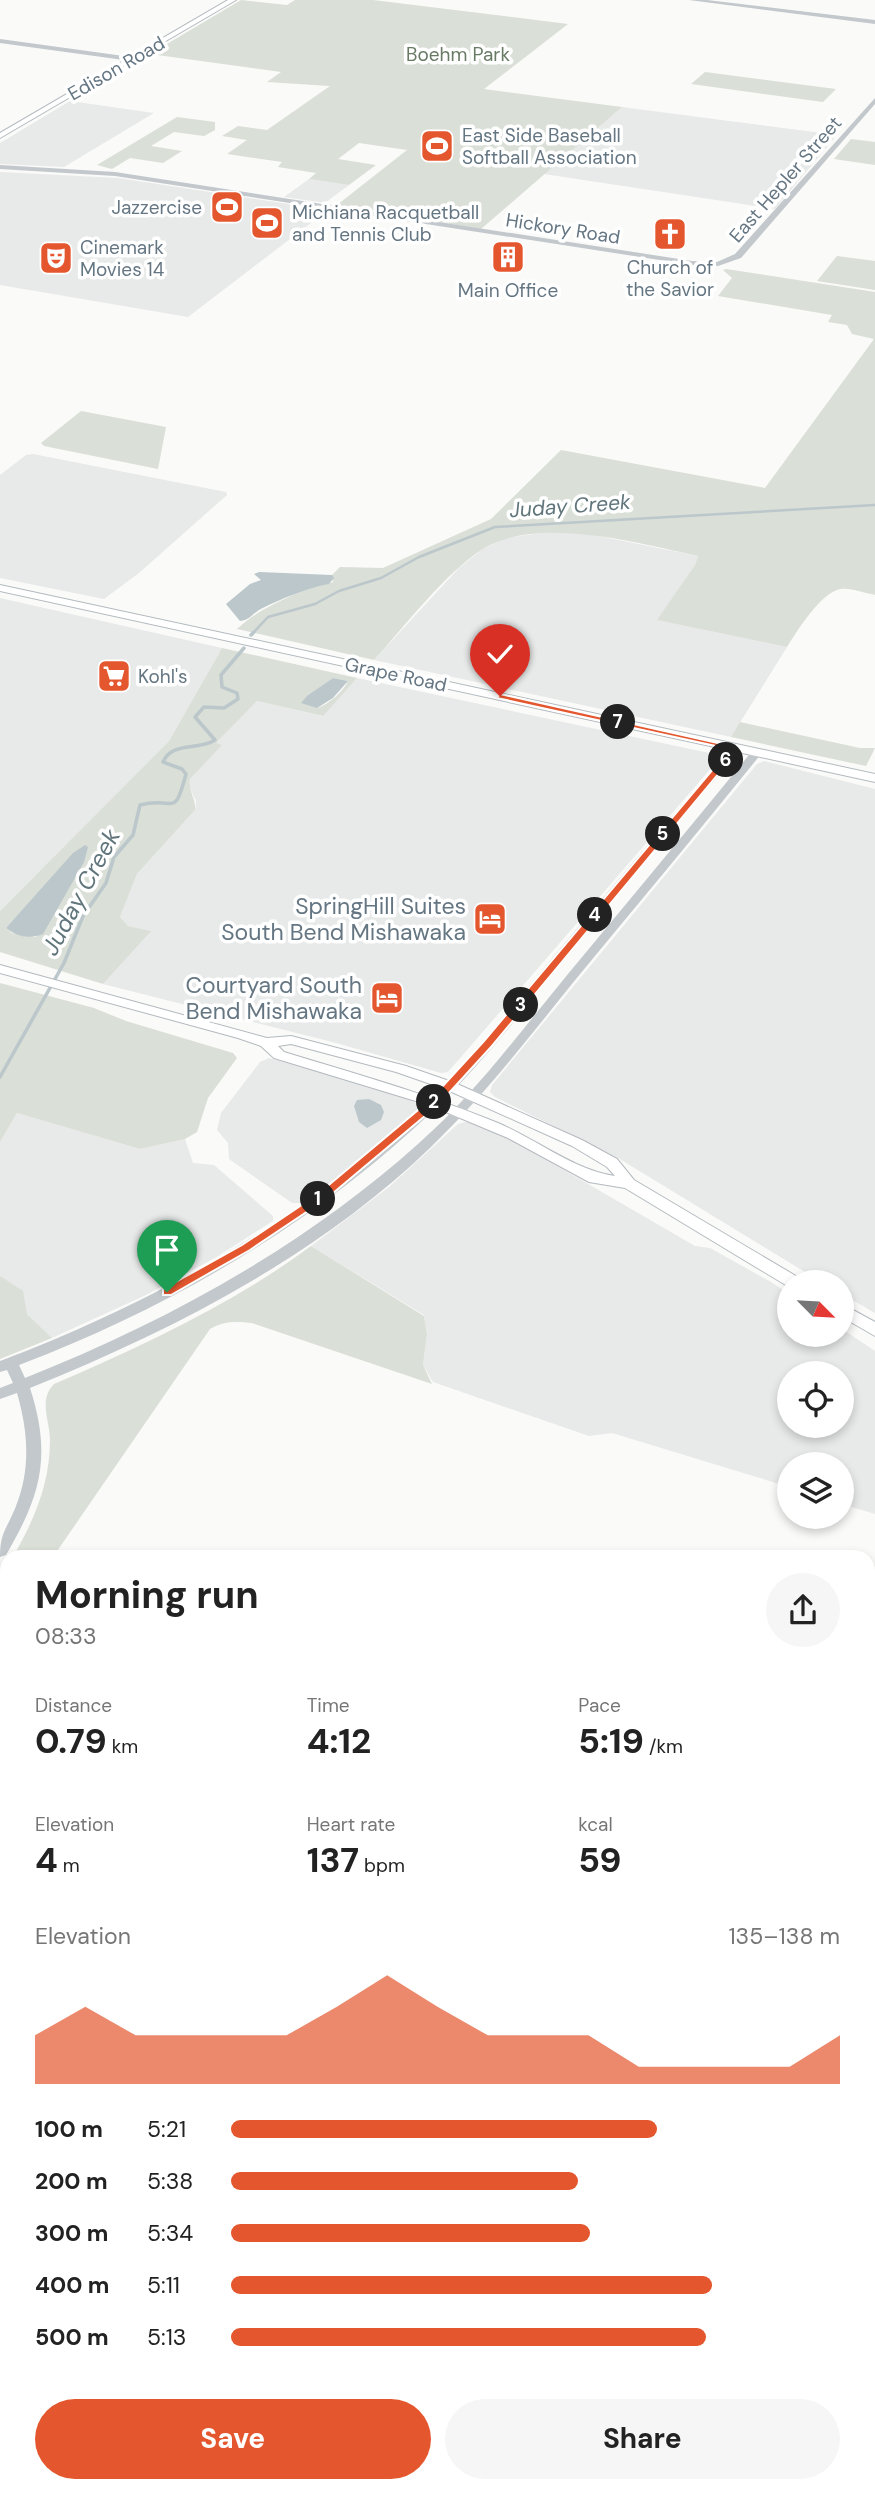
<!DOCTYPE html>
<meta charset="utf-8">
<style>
:root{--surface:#fff;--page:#f6f6f6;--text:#222;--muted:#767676;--accent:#e4572e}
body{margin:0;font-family:"DM Sans",sans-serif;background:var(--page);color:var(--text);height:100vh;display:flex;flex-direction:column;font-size:26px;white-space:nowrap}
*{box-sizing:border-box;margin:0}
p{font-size:23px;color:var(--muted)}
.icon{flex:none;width:38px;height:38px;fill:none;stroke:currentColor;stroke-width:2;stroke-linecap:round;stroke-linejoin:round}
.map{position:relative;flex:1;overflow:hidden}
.sheet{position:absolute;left:0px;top:1550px;width:875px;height:943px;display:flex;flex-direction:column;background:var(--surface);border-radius:21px 21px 0 0;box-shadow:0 4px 10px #0003}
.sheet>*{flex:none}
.needle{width:46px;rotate:114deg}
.tools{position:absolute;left:777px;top:1270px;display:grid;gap:14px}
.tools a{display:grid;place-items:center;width:77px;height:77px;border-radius:50%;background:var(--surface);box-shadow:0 4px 10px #0003;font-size:35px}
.pin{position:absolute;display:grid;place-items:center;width:60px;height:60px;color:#fff;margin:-72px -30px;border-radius:50% 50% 50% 0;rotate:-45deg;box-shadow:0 0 7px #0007}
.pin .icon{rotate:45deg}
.km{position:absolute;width:35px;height:35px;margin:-18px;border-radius:50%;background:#222;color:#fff;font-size:19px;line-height:35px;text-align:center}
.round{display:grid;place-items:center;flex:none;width:74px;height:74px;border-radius:37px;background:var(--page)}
.head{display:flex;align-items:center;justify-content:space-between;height:119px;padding:0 35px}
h1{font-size:38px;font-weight:700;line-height:52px}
.figures{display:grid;grid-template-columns:repeat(3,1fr);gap:10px;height:119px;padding:7px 35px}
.figures div{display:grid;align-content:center}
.figures b{font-size:35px;font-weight:700}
.figures small{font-size:19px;font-weight:400}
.figures p{font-size:19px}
.chart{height:196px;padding:14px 35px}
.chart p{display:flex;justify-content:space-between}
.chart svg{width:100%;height:126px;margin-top:7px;fill:var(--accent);opacity:.7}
.primary-button{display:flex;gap:14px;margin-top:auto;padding:14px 35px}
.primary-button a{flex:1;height:80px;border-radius:42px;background:var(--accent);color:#fff;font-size:28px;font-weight:700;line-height:80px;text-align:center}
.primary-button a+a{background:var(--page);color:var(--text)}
ul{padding:0 35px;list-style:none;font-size:23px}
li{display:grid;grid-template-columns:112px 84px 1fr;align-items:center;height:52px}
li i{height:18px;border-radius:9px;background:var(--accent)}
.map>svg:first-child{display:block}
.built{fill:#e8e9e9;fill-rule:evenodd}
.green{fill:#dadfd7;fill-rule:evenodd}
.water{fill:#bbc7cb}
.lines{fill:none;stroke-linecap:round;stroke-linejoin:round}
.stream-far1{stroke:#bbc7cb;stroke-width:2.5}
.stream{stroke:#bbc7cb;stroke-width:3.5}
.secondary-casing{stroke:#b3babf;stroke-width:2}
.tertiary{fill:#c3c8cc;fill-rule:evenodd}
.secondary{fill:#fff;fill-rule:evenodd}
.route{fill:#e4572e;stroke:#fff;stroke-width:2}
.labels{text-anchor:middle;stroke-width:7;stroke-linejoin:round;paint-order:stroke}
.far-park-label{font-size:19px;fill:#687a64;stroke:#fff}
.far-street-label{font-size:19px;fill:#657683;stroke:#fff}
.far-poi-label{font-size:19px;fill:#657683;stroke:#fff;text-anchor:start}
.far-water-label{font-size:21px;font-style:italic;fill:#60757c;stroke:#fff}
.poi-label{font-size:23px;fill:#657683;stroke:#fff;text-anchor:end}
.water-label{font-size:24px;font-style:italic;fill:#60757c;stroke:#fff}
</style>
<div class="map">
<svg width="875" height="2493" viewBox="0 0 875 2493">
<rect width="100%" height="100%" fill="#fafaf8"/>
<path class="built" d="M70 101 154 113 64 167 0 164V143Z
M622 107 837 135 775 209 544 174Z
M0 172 118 178 328 210 188 317 0 285Z
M309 179 349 185 325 203 284 197Z
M33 454 226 492 227 495 139 573 104 599 0 578V475L26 455Z
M548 532 584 533 698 556 695 565 658 620 787 647 731 737 374 660 459 568 483 549 506 538Z
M0 598 222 648 169 741 0 911Z
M357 678 714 754 719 759 448 1072 441 1073 336 1043 103 984 150 931 128 926 120 917 137 874 195 810 196 801 189 786 190 779 221 745 215 744 257 701 322 716Z
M764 761 875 789V1313L842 1294V1283H823L618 1158 495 1097 490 1092 492 1085 757 764Z
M269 1058 401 1095 418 1104 417 1111 341 1176 305 1203H292L229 1159 228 1143 217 1130 221 1113 260 1062Z
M17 1113 140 1149 185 1139 193 1163 214 1165 273 1216V1221L215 1258 146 1295 52 1338 27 1314 0 1276V1142Z
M465 1122H471L502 1134 695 1246 710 1248 771 1282 789 1294V1335H842V1329L875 1351V1514L842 1504V1465H789V1487L612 1433 589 1436 433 1382 423 1365 427 1334 424 1315 311 1246 389 1187 458 1124ZM789 1374H842V1426H789Z
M0 1649 7 1652V2487H868V1955L875 1957V2493H0Z"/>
<path class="green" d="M241 0 287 5 295 0H373L568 24 484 89 622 107 481 229 337 205 407 150 359 143 338 159 376 165 349 185 309 179 316 173 278 167 282 162 227 154 247 140 222 136 238 126 267 130 330 86 267 82 281 72 150 54Z
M705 72 836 89 823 102 691 84Z
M177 117 215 122V130L204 136 174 132 151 146 182 151 163 163 130 158 112 169 97 165Z
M851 139 875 142V165L834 159Z
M837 256 875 261V290L817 281Z
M726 269 875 292V595C864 593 852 588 841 589 822 591 797 631 787 647L657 620 695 565 698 556C637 543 539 515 483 549 445 573 406 625 374 660L237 629C258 609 285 599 311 587 317 584 326 585 333 582L332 575 340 567 383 568 491 519 561 450 765 488 874 339 852 334 847 325 828 322 832 315 718 296 732 278 723 270Z
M81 411 166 427 158 469 44 446 41 443Z
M222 648 357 678 323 716 257 701 216 743 222 745 190 779C188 791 196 798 195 810L137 874 120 917 128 926 151 931 103 984 0 952V911L169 741ZM333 678 348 681C343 692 329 704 317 708L308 695ZM60 869 36 937 12 933 6 928Z
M740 722 860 748H875L866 766 731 737Z
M0 983 94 1008 126 1021 233 1053 237 1058 208 1098 197 1132 185 1139 140 1149 17 1113 0 1142Z
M311 1246 424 1316 427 1334 423 1365 432 1384 252 1323C236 1321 223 1321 210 1329L53 1557H13C34 1520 50 1484 50 1440 50 1421 38 1400 54 1384 142 1346 233 1304 311 1246Z
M0 1276 23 1291 27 1314 52 1338 0 1359Z
M7 1569V1652L0 1649V1580Z"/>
<path class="water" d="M259 572 332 575 334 578 329 584C313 586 275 601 259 610 251 615 250 620 240 621L226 604 250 584 261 580 254 574Z
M333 678 348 681 333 698 317 708 301 703 308 695Z
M85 845 88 847 84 862 43 934C30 939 17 937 6 928L73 853Z
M369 1099 381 1105 384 1112 381 1120 367 1128 359 1122 354 1106 357 1100Z
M0 1787 7 1790V2200L0 2199Z"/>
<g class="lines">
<path class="stream-far1" d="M252 634 268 617 315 604 339 591 381 578 419 557 495 527 875 505"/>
<path class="stream" d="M251 635 254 632
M0 1077 64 963 83 916 106 883 114 857 133 835 140 805C175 796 174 820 186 774L182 769 163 762C172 741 198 751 215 740L195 717 204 707 224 708 238 699 237 693 222 687 221 675 244 648"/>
<defs>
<path id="secondary" d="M228 0H236L0 138V133Z
M0 585 875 774V782L0 591Z
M0 965 267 1038 291 1036 406 1066 455 1083 582 1140 617 1159 634 1180 801 1279 803 1283H789V1287L625 1188 589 1182 508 1138 429 1105 274 1058 261 1046 238 1038 0 973ZM291 1044 396 1072 445 1089 572 1146 607 1167 615 1176C574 1170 536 1139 498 1123 428 1094 356 1074 284 1052L278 1046Z
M842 1304 875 1322V1336L842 1317Z"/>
</defs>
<use href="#secondary" class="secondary-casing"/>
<path class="tertiary" d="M689 0H707L875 20V24Z
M0 39 131 57 134 59 131 61 0 43Z
M875 98V104L741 258 718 266 692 265 115 176 0 169V165L115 172 692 261 717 262 735 254Z
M736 745 740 746V750C681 820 621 890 563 961 523 1010 484 1061 439 1105 319 1221 174 1306 19 1365L25 1378C168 1321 303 1247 418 1144 475 1094 520 1032 568 974 630 899 692 825 753 750H761V754C700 830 638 904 576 979 529 1037 485 1095 431 1147 318 1256 174 1330 30 1388 52 1456 41 1495 6 1555L0 1557C0 1532 7 1529 16 1506 31 1469 28 1431 17 1393L0 1399V1388L13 1383 7 1370 0 1372V1361C159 1301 307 1217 430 1099 475 1055 514 1004 555 955 613 885 673 816 732 746Z"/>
<use href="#secondary" class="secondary"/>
</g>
<path class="route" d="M500 694 740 748 492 1046 438 1105 326 1199 250 1250 171 1295H163V1289L242 1245 318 1194 430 1100 484 1041 730 749 497 698Z"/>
<defs>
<symbol id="stadium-square" viewBox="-11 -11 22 22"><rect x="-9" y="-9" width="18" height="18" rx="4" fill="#e4572e" stroke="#fff"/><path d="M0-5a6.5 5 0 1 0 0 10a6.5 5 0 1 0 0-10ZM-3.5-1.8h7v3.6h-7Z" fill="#fff"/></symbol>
<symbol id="church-square" viewBox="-11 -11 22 22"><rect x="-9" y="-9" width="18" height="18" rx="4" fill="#e4572e" stroke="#fff"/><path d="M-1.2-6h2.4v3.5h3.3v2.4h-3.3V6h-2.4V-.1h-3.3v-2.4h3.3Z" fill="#fff"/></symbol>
<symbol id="building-square" viewBox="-11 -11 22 22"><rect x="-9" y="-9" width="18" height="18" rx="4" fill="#e4572e" stroke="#fff"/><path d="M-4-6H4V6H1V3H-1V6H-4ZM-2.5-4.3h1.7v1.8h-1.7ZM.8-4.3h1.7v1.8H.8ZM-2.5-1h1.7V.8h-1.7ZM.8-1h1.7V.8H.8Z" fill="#fff"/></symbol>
<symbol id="theatre-square" viewBox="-11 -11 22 22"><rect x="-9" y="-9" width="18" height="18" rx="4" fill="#e4572e" stroke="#fff"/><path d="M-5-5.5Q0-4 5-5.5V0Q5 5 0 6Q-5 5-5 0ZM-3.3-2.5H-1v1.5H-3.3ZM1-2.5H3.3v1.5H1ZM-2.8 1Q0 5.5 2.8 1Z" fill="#fff"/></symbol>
<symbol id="supermarket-square" viewBox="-11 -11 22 22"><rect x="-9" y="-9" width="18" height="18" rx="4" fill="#e4572e" stroke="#fff"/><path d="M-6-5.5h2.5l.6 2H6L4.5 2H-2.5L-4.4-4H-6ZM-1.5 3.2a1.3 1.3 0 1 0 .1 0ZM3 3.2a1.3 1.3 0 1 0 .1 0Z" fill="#fff"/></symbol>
<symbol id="hotel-square" viewBox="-11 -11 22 22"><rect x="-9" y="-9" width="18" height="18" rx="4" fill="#e4572e" stroke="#fff"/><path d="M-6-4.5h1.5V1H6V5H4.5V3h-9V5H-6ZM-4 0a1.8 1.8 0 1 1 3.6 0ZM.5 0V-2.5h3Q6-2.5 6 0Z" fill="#fff"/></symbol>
</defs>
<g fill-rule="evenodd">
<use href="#stadium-square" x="418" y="127" width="38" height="38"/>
<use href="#stadium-square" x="208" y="188" width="38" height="38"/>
<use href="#stadium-square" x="248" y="204" width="38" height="38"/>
<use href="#church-square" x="651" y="215" width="38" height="38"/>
<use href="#building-square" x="489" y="238" width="38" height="38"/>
<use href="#theatre-square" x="37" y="239" width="38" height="38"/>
<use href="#supermarket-square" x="95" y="657" width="38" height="38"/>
<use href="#hotel-square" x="471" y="900" width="38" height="38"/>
<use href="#hotel-square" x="368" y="979" width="38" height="38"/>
</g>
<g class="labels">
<g class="far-park-label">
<text x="458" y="61">Boehm Park</text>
</g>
<g class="far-street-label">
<text transform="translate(116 68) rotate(-30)" y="7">Edison Road</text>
<text transform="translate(785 179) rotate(-49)" y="7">East Hepler Street</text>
<text transform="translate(563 228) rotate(9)" y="7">Hickory Road</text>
<text transform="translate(396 674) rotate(12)" y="7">Grape Road</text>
</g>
<g class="far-poi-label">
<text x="462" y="142">East Side Baseball<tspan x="462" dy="22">Softball Association</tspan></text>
<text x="202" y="214" text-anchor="end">Jazzercise</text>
<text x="292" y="219">Michiana Racquetball<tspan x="292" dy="22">and Tennis Club</tspan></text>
<text x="80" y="254">Cinemark<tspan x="80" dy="22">Movies 14</tspan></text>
<text x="670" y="274" text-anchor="middle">Church of<tspan x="670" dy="22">the Savior</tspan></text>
<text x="508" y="297" text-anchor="middle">Main Office</text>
<text x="138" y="683">Kohl's</text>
</g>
<g class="far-water-label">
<text transform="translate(570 506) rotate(-4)" y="7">Juday Creek</text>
</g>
<g class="poi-label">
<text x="466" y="914">SpringHill Suites<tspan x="466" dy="26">South Bend Mishawaka</tspan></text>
<text x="362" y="993">Courtyard South<tspan x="362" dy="26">Bend Mishawaka</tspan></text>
</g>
<g class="water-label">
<text transform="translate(81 892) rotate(-62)" y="8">Juday Creek</text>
</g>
</g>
</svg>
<div class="tools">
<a><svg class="needle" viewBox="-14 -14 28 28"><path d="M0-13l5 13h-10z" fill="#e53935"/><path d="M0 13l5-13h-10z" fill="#767676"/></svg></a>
<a><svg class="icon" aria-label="locate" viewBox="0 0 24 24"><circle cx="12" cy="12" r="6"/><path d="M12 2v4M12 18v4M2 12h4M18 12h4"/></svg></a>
<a><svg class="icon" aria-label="layers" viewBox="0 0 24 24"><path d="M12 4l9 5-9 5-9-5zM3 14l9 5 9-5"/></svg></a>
</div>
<div class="pin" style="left:167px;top:1292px;background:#1e9e55"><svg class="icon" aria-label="arrive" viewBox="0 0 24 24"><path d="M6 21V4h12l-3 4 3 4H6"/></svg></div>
<div class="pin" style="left:500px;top:696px;background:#d93025"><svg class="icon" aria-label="check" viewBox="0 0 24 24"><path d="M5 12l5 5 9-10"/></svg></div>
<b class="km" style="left:318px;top:1199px">1</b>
<b class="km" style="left:434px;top:1102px">2</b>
<b class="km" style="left:521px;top:1005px">3</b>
<b class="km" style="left:595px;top:915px">4</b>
<b class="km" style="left:663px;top:834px">5</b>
<b class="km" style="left:726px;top:760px">6</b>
<b class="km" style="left:618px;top:722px">7</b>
<section class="sheet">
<div class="head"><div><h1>Morning run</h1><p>08:33</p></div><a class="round"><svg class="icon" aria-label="share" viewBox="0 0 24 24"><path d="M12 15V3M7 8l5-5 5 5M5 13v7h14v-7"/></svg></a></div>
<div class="figures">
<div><p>Distance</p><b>0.79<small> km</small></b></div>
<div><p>Time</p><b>4:12</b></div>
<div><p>Pace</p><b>5:19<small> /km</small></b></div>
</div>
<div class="figures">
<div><p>Elevation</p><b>4<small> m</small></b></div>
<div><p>Heart rate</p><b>137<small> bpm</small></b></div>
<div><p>kcal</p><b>59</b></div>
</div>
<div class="chart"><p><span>Elevation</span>135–138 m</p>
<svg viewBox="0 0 160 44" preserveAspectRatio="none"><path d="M0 44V27L10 17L20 27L30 27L40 27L50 27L60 17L70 6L80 17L90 27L100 27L110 27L120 38L130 38L140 38L150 38L160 27V44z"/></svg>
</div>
<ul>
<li><b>100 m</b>5:21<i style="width:70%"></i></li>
<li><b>200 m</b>5:38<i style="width:57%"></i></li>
<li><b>300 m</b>5:34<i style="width:59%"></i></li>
<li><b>400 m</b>5:11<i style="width:79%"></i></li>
<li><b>500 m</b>5:13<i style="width:78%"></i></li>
</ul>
<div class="primary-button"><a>Save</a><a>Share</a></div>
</section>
</div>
